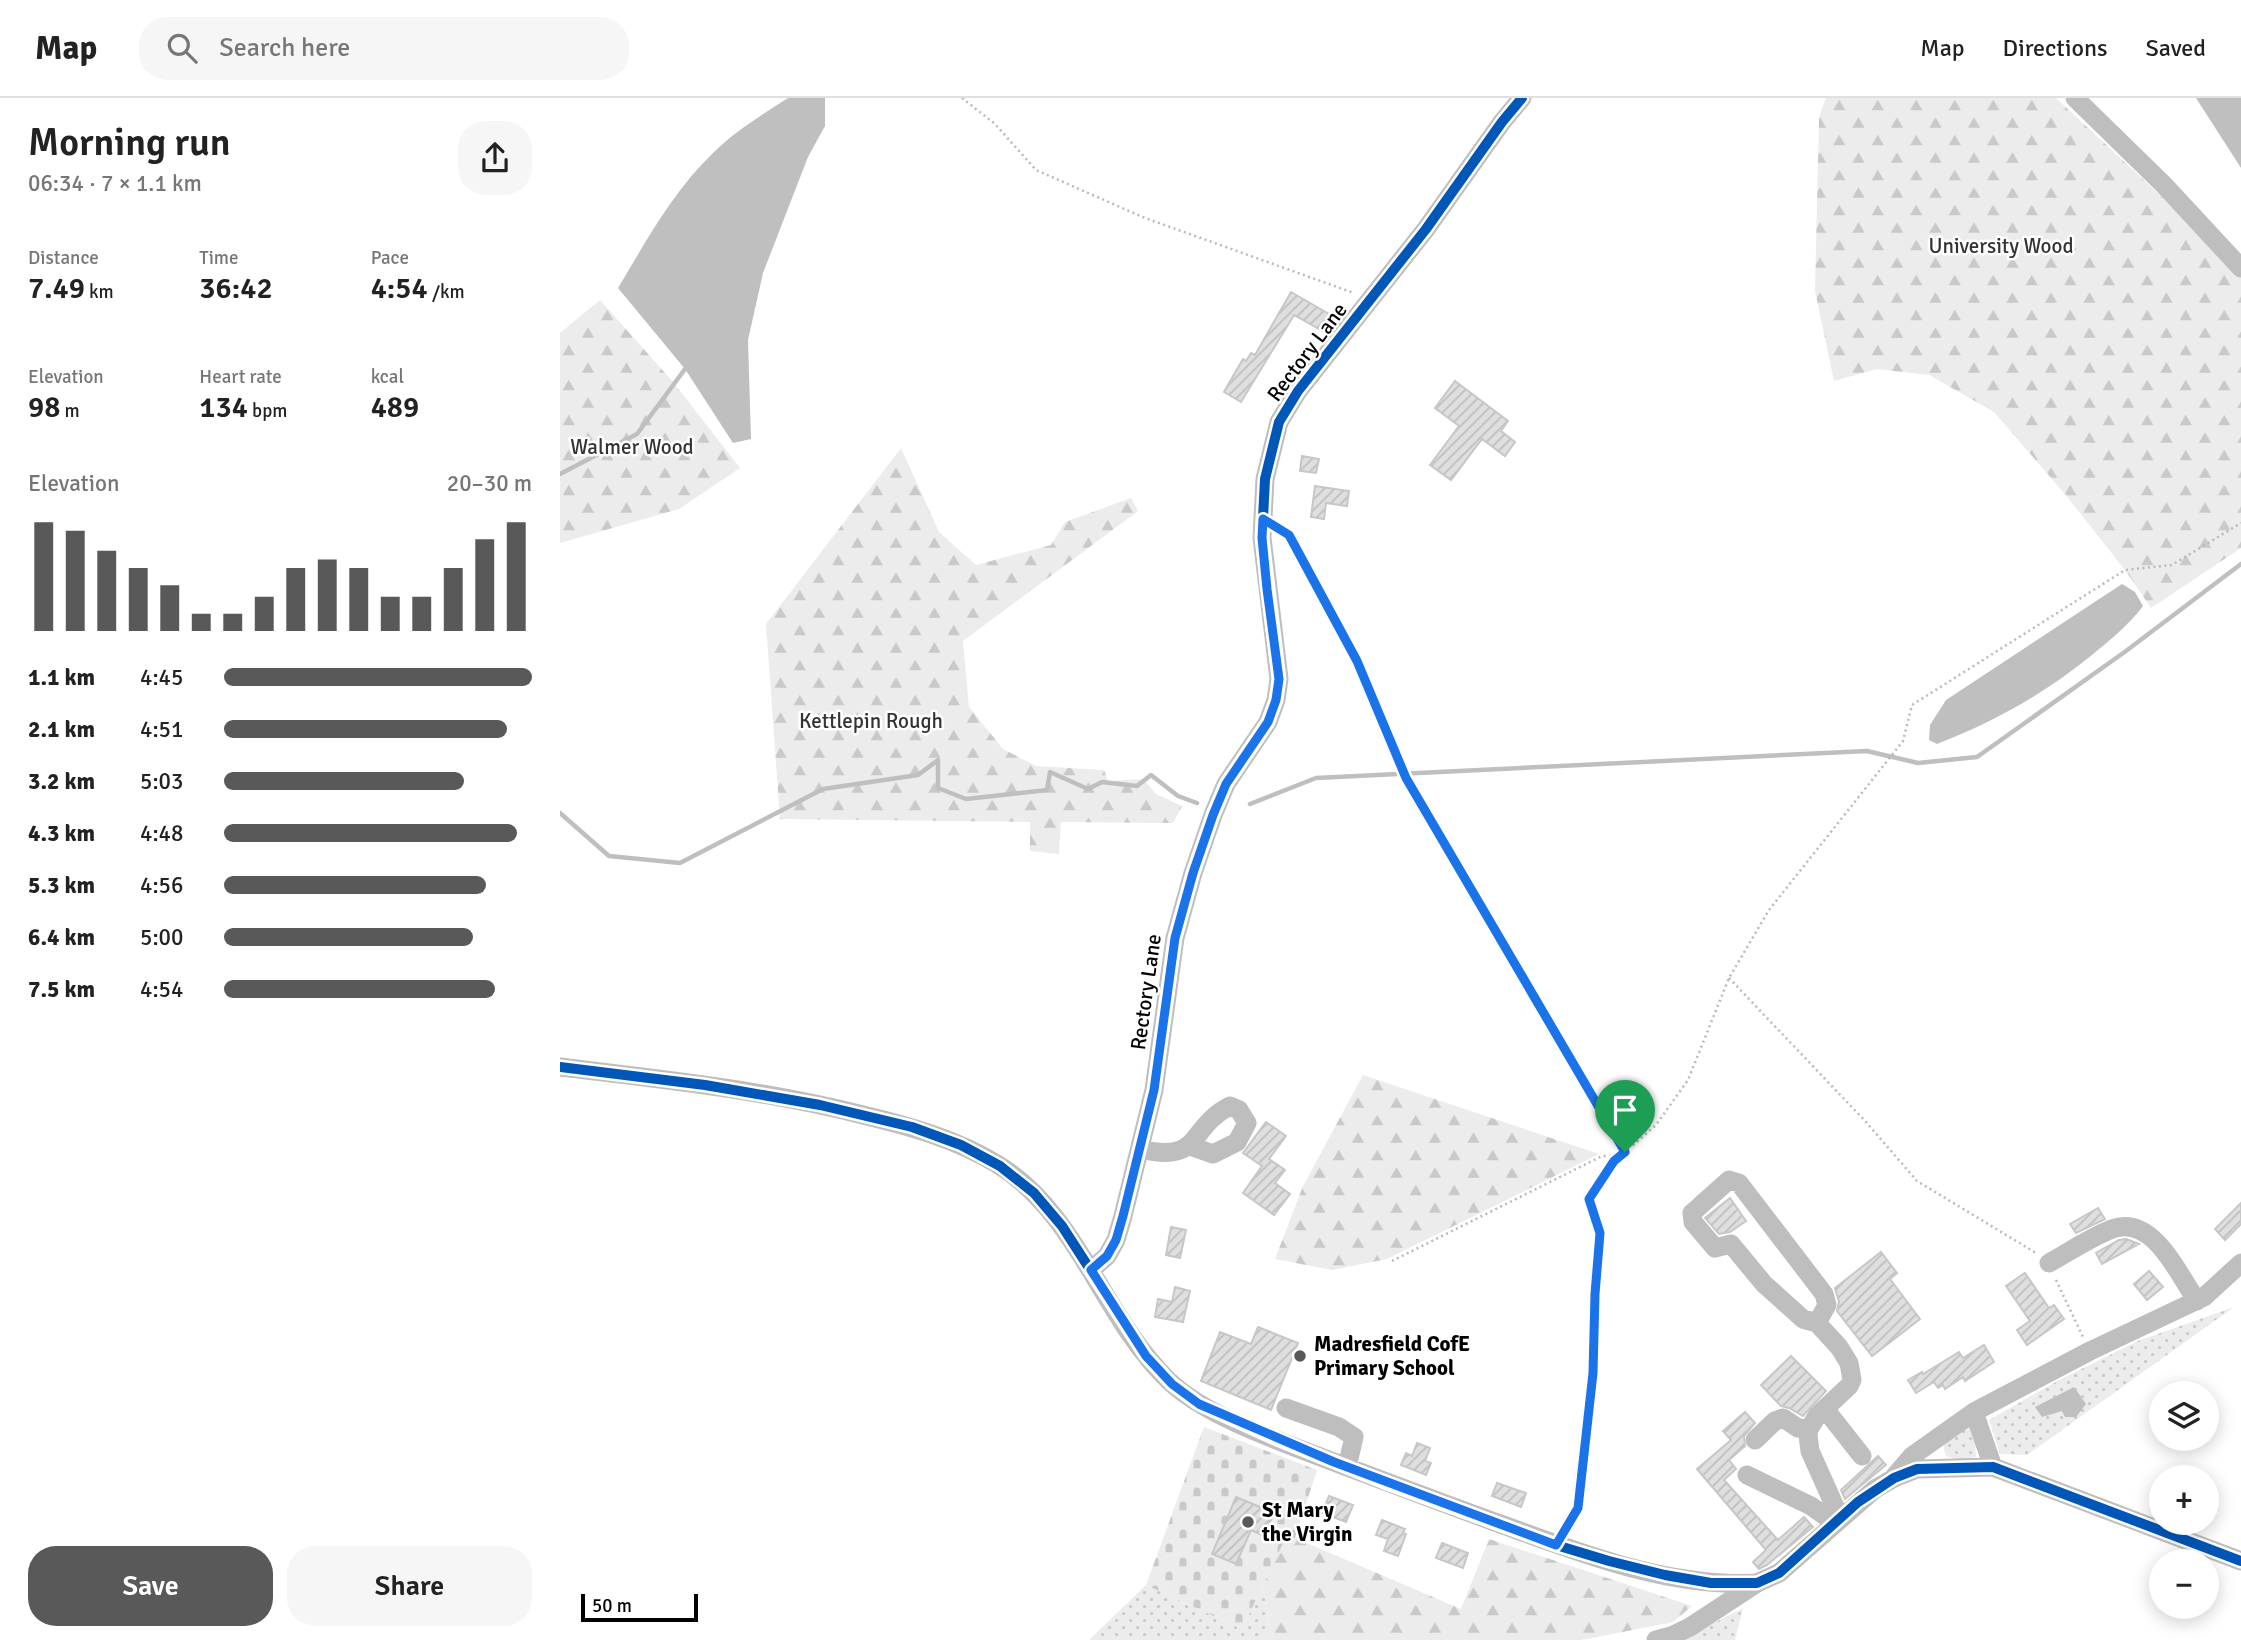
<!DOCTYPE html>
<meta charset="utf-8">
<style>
:root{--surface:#fff;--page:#f6f6f6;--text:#222;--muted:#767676;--line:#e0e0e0;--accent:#595959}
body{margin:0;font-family:Signika,sans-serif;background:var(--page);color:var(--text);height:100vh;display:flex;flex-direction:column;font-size:26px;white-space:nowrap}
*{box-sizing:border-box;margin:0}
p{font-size:23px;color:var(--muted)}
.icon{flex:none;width:38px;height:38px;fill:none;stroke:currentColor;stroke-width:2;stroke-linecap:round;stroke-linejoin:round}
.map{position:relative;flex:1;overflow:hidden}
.details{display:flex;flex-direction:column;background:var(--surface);width:560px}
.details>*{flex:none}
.fabs{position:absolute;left:1589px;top:1283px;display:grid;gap:14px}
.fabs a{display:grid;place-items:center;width:70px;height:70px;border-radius:50%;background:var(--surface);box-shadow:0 4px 18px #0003;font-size:35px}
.scale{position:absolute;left:21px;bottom:18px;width:117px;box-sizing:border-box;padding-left:7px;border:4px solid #000;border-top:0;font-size:19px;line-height:24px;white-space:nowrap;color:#000;-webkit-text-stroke:5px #fff;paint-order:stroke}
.pin{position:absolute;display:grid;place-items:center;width:60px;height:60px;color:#fff;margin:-72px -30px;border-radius:50% 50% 50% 0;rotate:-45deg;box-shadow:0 0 7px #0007}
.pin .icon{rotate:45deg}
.round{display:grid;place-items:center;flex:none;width:74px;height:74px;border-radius:28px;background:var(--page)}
.summary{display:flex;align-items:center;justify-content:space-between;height:119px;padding:0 28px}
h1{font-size:38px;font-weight:600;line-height:52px}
.figures{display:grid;grid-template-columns:repeat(3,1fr);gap:10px;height:119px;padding:7px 28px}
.figures div{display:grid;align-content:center}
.figures b{font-size:30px;font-weight:600}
.figures small{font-size:19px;font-weight:400}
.figures p{font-size:19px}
.chart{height:196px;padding:14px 28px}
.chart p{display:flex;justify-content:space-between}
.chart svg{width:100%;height:126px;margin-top:7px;stroke:var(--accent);stroke-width:6}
.button{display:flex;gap:14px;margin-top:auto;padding:14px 28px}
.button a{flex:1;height:80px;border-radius:28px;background:var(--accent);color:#fff;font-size:28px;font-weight:600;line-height:80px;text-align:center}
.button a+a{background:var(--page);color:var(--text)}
ul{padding:0 28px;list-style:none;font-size:23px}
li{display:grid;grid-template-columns:112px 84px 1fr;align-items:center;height:52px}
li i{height:18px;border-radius:9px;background:var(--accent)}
header{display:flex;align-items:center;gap:42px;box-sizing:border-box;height:98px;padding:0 35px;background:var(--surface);border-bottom:2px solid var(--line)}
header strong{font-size:33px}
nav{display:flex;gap:38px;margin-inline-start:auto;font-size:24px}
.search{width:490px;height:63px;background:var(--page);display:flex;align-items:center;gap:18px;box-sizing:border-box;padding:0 24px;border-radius:28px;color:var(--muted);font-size:26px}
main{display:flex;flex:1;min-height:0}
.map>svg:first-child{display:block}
.grass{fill:url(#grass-dots)}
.forest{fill:url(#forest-firs)}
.cemetery{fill:url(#cemetery-stones)}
.water{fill:#bfbfbf}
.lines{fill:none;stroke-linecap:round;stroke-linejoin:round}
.stream{stroke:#bfbfbf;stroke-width:4.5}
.building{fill:url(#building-hatch);stroke:#c7c7c7;stroke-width:2}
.path{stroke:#b9b9b9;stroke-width:2.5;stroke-dasharray:2 3.5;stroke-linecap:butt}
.minor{stroke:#bebebe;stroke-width:19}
.cycleway-casing{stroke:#fff;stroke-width:15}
.cycleway{stroke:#0057b8;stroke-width:10}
.route-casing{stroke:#fff;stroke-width:14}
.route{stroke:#1a73e8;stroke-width:9}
.poi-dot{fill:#595959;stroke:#fff;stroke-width:2.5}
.labels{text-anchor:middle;stroke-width:5;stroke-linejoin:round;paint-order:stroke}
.park-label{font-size:21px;fill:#333;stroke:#fff}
.street-label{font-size:21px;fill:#000;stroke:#fff}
.poi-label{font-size:21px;font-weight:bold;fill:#000;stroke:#fff;text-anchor:start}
</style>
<header>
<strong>Map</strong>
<div class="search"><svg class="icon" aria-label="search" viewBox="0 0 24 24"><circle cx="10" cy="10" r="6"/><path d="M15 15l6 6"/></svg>Search here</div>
<nav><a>Map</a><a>Directions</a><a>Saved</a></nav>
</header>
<main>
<section class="details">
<div class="summary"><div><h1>Morning run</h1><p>06:34 · 7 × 1.1 km</p></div><a class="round"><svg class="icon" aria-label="share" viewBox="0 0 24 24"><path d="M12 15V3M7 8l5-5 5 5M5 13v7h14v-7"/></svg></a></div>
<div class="figures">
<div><p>Distance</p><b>7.49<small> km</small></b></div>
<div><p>Time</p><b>36:42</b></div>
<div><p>Pace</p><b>4:54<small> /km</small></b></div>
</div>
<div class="figures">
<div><p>Elevation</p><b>98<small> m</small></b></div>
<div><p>Heart rate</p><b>134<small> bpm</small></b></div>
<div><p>kcal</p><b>489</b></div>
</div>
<div class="chart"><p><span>Elevation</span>20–30 m</p>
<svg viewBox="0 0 160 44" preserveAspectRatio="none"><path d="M5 44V6M15 44V9M25 44V16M35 44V22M45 44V28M55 44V38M65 44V38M75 44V32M85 44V22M95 44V19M105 44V22M115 44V32M125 44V32M135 44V22M145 44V12M155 44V6"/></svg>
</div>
<ul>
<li><b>1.1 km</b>4:45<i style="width:100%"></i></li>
<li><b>2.1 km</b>4:51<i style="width:92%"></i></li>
<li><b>3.2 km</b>5:03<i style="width:78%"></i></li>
<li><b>4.3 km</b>4:48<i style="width:95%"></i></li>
<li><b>5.3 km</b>4:56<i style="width:85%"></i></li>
<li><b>6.4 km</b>5:00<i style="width:81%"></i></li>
<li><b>7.5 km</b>4:54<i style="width:88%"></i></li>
</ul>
<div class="button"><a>Save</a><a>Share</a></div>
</section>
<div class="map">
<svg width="1681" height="1542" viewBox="0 0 1681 1542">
<defs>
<pattern id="grass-dots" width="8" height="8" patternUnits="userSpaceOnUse" patternTransform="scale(1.75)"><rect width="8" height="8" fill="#ececec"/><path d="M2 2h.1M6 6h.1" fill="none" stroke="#c9c9c9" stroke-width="1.8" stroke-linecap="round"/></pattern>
<pattern id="forest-firs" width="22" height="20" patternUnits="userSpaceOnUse" patternTransform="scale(1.75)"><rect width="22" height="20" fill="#ececec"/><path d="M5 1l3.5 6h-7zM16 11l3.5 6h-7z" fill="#c9c9c9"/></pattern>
<pattern id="cemetery-stones" width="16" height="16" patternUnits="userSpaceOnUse" patternTransform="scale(1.75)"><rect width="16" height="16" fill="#ececec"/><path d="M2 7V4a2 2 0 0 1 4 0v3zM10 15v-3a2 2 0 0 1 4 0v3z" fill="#c9c9c9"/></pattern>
<pattern id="building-hatch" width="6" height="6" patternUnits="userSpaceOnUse" patternTransform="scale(1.75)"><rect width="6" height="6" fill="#dfdfdf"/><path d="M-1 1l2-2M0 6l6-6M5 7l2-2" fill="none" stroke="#bebebe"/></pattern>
</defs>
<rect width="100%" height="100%" fill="#fff"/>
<path class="grass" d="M1674 1209 1467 1357 1440 1356 1429 1322 1499 1282 1578 1243Z
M1410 1329 1415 1344 1416 1359 1400 1362 1386 1358 1383 1347 1388 1339Z
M586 1487 682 1531 702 1489 709 1515 703 1542H529Z
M1183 1510 1175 1542H1121Z"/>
<path class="forest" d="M1266 0H1496L1660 153 1681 177V450L1591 510 1565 472 1505 396 1434 314 1369 277 1317 271 1274 283 1255 193 1259 19Z
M40 202 114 285 180 370 119 411 0 445V235Z
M341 350 379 434 416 467 491 447 505 424 571 400 578 413 403 543 409 609 443 651 476 668 544 672 548 683 583 681 596 696 622 708 613 725 501 724 499 756 470 753V724L220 721 206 526Z
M803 977 1039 1056 827 1161 772 1172 715 1161 743 1088Z
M726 1438 735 1440 901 1511 929 1441 1132 1508 1113 1524 1022 1542H703L709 1515 702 1489Z"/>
<path class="cemetery" d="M644 1329 757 1372 735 1440 726 1439 682 1531 586 1487Z"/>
<path class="water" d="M228 0H265V28L248 59 203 175 188 242 191 341 173 345 125 271 58 190C87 142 113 93 154 54 175 33 203 16 228 0Z
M1636 0H1681V70Z
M1562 486 1575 494 1583 508C1568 528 1551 541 1532 557 1484 596 1434 624 1377 646L1369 642 1370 627 1386 602Z
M1514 1289 1526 1306 1516 1319H1505L1502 1313 1482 1319 1475 1309Z"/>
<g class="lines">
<path class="stream" d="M0 376 77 336 125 271
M690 706 756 680 1307 653 1358 665 1417 659 1566 553 1681 466
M0 715 49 758 120 765 263 691 358 677 378 662V690L406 701 487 692 490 674 528 691 542 684 577 688 591 677 618 698 637 705"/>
</g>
<path class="building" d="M731 194 776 220 766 235 734 217 681 304 664 294 683 261 686 263 691 255 695 257Z
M895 283 948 323 941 333 955 344 945 358 922 341 891 382 870 367 899 328 875 310Z
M742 358 759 361 756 375 740 373Z
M755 388 789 393 787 408 766 405 764 421 751 419Z
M706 1024 726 1038 709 1061 725 1072 715 1085 730 1096 714 1117 683 1095 702 1068 683 1055Z
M1170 1100 1186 1123 1170 1134 1159 1136 1145 1120Z
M1681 1105V1126L1665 1142 1655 1131Z
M1538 1110 1545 1121 1516 1135 1510 1126Z
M611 1129 626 1132 620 1160 606 1157Z
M1566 1141 1579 1146 1542 1166 1536 1155 1559 1142Z
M1321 1154 1337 1175 1330 1181 1360 1221 1312 1258 1277 1213 1279 1204 1275 1190Z
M1589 1173 1603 1189 1587 1202 1574 1186Z
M1465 1175 1489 1210 1494 1207 1504 1221 1467 1247 1457 1232 1470 1223 1446 1188Z
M615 1189 630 1193 623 1224 595 1219 598 1201 612 1204Z
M698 1229 738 1245 711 1312 641 1283 660 1234 691 1246Z
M1424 1247 1434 1264 1405 1283 1403 1279 1385 1291 1383 1287 1378 1290 1374 1284 1356 1295 1348 1282 1362 1274 1363 1276 1399 1254 1403 1260Z
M1231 1258 1266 1293 1243 1318 1229 1310 1221 1308 1201 1287Z
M1185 1314 1195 1325 1184 1338 1185 1348 1169 1362 1176 1371 1164 1382 1218 1442 1244 1419 1253 1429 1207 1467 1199 1471 1193 1464 1206 1452 1137 1371 1171 1342 1163 1333Z
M857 1345 870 1350 865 1363 871 1365 866 1377 841 1367 846 1355 852 1358Z
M1318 1358 1326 1367 1285 1401 1281 1392Z
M937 1385 966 1395 961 1409 932 1398Z
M769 1398 793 1407 786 1424 762 1415Z
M676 1399 714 1415 704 1438 691 1432 676 1466 652 1456Z
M822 1422 845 1431 843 1435 846 1436 838 1458 824 1453 828 1441 816 1437Z
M882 1445 908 1455 903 1470 876 1460Z"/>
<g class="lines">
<path class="path" d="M402 0 435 26 476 72 585 120 794 195
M720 432 728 437 797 563 846 680 1065 1054
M1169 880 1306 1024 1357 1083 1476 1155
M832 1163 1042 1058H1060
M1496 1182 1523 1239
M1005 1432 1018 1410 1033 1275 1040 1135 1029 1101 1054 1064 1096 1027 1128 982 1169 880 1209 812 1343 643 1352 607 1565 472 1612 467 1681 425"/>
<path class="minor" d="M1515 0 1604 87 1681 170
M0 969C101 981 204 992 303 1017 349 1028 396 1041 437 1066 519 1116 542 1219 609 1283 650 1322 734 1348 787 1369 840 1389 893 1409 946 1428 1026 1457 1111 1490 1197 1485
M580 1051C643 1066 627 1030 670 1008L679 1012 687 1025 677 1044 653 1056 630 1048
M1489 1165C1509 1154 1531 1139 1552 1131 1593 1116 1618 1176 1637 1203
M531 1172 547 1158 556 1142 563 1118 594 992 615 840 633 775 653 717 666 686 708 624 716 602 719 581 702 440 705 381 719 324 738 293 866 131 942 24 962 0
M1257 1225 1267 1207 1264 1196 1179 1085 1169 1082 1132 1115 1133 1124 1155 1150 1171 1146 1204 1186 1243 1221 1257 1225 1279 1249 1289 1265 1292 1282 1289 1288 1257 1318 1249 1331 1248 1337 1250 1353 1280 1420
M726 1310 779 1329 794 1339 787 1369
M1265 1311 1302 1358
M1414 1314 1433 1369
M1195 1342 1215 1323 1223 1320 1238 1330 1249 1331
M1187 1377 1251 1408 1275 1425
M1334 1379 1352 1358 1414 1314 1530 1253 1644 1199 1681 1165
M1096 1542 1111 1538 1130 1529 1197 1485 1219 1475 1315 1391 1334 1380 1357 1371 1433 1369 1681 1463"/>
<defs>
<path id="cycleway" d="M0 969 145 987 260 1007 352 1029 401 1047 440 1068 474 1095 502 1128 586 1258 612 1286 639 1306 717 1341 832 1387 996 1447 1049 1463 1105 1477 1151 1485H1197L1219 1475 1298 1404 1334 1380 1357 1371 1433 1369 1681 1463
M531 1172 547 1158 556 1142 563 1118 594 992 615 840 633 775 653 717 666 686 708 624 716 602 719 581 702 440 705 381 719 324 738 293 866 131 942 24 962 0"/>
</defs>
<use href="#cycleway" class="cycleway-casing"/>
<use href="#cycleway" class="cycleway"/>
</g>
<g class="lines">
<defs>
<path id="route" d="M703 421 729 437 797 563 846 680 1065 1054 1054 1063 1029 1101 1040 1135 1035 1196 1033 1275 1018 1410 996 1447 774 1364 639 1306 612 1286 586 1258 531 1172 547 1158 556 1142 563 1118 594 992 615 840 633 775 653 717 666 686 708 624 716 602 719 581 707 491 702 440Z"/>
</defs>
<use href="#route" class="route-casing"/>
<use href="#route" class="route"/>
</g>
<g class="poi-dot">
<circle cx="740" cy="1258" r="7"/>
<circle cx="688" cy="1424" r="7"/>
</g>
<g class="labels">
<g class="park-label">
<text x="1441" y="155">University Wood</text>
<text x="72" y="356">Walmer Wood</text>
<text x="311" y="630">Kettlepin Rough</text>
</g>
<g class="street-label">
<text transform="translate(747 254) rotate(-53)" y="7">Rectory Lane</text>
<text transform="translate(586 894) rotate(-82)" y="7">Rectory Lane</text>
</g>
<g class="poi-label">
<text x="754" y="1253">Madresfield CofE<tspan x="754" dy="24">Primary School</tspan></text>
<text x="702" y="1419">St Mary<tspan x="702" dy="24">the Virgin</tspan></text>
</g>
</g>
</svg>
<div class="fabs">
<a><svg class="icon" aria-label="layers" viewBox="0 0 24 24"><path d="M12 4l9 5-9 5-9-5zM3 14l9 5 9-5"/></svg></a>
<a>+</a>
<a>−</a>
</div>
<div class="scale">50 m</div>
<div class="pin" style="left:1065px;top:1054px;background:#1e9e55"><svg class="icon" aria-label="arrive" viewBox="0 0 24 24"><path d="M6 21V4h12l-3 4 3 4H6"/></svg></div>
</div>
</main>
